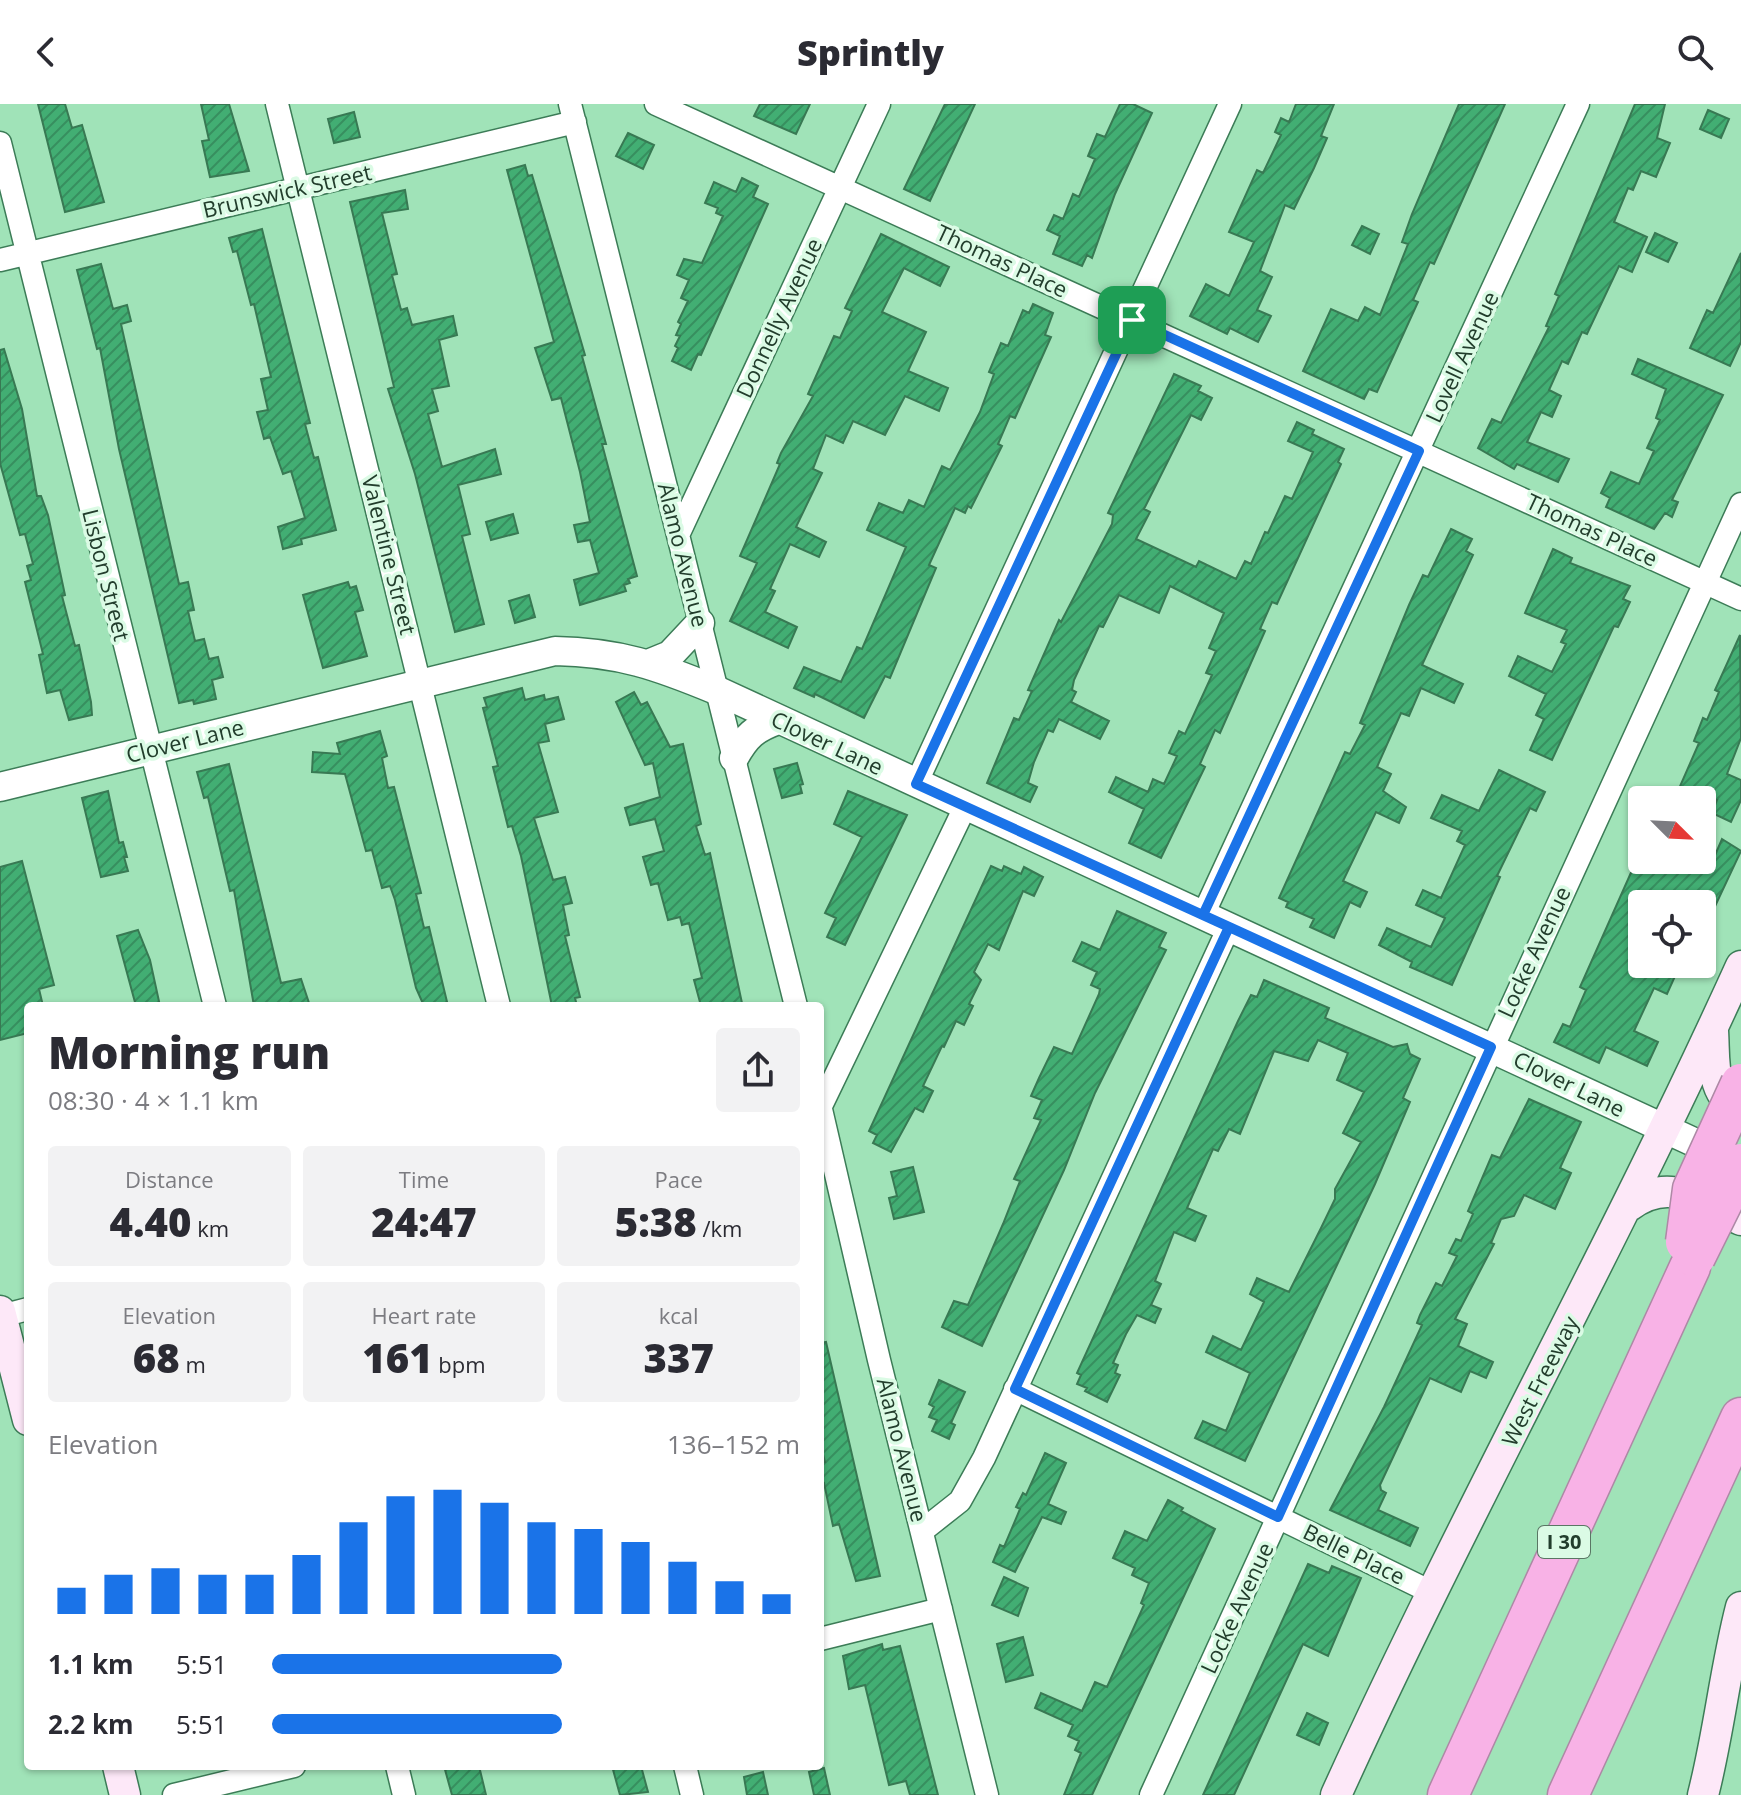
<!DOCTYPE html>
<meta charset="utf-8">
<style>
:root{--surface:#fff;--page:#f2f2f3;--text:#2b2b33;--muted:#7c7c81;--accent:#1a73e8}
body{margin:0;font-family:"Open Sans",sans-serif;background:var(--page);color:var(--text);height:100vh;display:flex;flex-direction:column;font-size:30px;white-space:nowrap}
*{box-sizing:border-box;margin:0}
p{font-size:26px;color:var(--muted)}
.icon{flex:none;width:44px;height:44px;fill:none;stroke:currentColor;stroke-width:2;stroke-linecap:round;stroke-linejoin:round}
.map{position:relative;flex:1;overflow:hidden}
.drawer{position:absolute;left:24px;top:898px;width:800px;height:768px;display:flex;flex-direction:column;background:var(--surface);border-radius:8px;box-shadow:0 2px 6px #0004}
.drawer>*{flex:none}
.needle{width:52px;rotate:114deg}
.buttons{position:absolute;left:1628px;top:682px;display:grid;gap:16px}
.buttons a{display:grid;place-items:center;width:88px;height:88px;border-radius:8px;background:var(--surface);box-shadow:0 2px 6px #0004;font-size:40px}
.pin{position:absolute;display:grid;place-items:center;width:68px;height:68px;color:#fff;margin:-34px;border-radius:16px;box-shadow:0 4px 12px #0006}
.round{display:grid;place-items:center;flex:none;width:84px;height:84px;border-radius:8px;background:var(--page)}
.overview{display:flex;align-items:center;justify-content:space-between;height:136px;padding:0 24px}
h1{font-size:44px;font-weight:800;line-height:60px}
.figures{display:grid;grid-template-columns:repeat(3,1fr);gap:12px;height:136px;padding:8px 24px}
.figures div{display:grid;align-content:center;border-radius:8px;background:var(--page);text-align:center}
.figures b{font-size:40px;font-weight:800}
.figures small{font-size:22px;font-weight:400}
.figures p{font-size:22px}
.chart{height:224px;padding:16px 24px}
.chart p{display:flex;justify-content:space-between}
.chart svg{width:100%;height:144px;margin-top:8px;stroke:var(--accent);stroke-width:6}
ul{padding:0 24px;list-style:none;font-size:26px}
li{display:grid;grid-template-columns:128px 96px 1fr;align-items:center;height:60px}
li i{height:20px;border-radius:10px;background:var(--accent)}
header{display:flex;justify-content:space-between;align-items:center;height:104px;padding:0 24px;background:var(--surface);font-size:36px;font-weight:800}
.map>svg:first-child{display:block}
.building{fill:url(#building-hatch);stroke:#387953;stroke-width:2}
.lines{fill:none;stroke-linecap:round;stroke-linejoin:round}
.minor-casing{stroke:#3c7c57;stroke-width:25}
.tertiary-casing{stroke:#3c7c57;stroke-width:31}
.secondary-casing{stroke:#3c7c57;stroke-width:33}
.motorway-casing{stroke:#ad89a5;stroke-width:43}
.minor{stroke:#fff;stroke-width:22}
.tertiary{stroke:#fff;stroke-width:28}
.secondary{stroke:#fde8f8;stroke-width:30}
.motorway{stroke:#f8b2e6;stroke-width:40}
.motorway-bridge-casing{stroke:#ad89a5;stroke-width:43;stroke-linecap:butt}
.motorway-bridge{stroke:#f8b2e6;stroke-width:40}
.route-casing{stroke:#fff;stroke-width:16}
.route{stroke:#1a73e8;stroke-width:10}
.labels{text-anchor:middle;stroke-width:7;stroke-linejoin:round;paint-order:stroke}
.shield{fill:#dbfbe5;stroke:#5a7664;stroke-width:2}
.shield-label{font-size:20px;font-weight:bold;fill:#223d2c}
.street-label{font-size:22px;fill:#223d2c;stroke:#dbfbe5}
</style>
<header><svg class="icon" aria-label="back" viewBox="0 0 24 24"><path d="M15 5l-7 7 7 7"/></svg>Sprintly<svg class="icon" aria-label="search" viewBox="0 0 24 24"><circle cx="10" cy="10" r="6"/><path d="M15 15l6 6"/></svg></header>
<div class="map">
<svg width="1741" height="1691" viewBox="0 0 1741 1691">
<defs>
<pattern id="building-hatch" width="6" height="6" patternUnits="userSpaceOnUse" patternTransform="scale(2)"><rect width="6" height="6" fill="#42ae73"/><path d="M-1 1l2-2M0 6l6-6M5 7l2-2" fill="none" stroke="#378f5f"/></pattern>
</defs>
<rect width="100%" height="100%" fill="#a0e3b8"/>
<path class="building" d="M38 0H65L72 24 82 21 104 98 65 108Z
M201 0H229L249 67 210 73 202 37 209 36Z
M760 0H810L796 30 754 12Z
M945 0H975L930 97 904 85Z
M1120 0H1133L1152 9 1115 90 1092 154 1087 151 1082 162 1053 150 1060 132 1047 126 1054 111 1063 115 1073 90 1079 93 1095 55 1088 52 1097 30 1105 33Z
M1296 0H1334L1321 32 1327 34 1314 64 1294 105 1285 101 1260 167 1272 173 1257 206 1271 212 1258 238 1230 224 1227 230 1190 212 1206 180 1229 192 1254 138 1229 128 1257 66 1263 69 1281 31 1275 28 1281 14 1289 18Z
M1459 0H1505L1434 160 1430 158 1413 196 1418 198 1377 288 1369 285 1364 295 1303 267 1331 205 1358 217 1365 203 1380 211 1408 140 1402 138 1412 110Z
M1635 0H1665L1657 34 1670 39 1656 73 1641 67 1633 86 1628 84 1614 118 1647 133 1632 168 1619 162 1587 230 1582 228 1568 260 1562 257 1549 286 1561 292 1552 313 1541 308 1527 338 1569 355 1558 378 1517 360 1514 365 1478 344 1492 315 1501 319 1549 223 1546 222 1559 192 1555 190Z
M1708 6 1729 15 1721 34 1700 25Z
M354 8 360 33 334 39 328 15Z
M628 29 654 41 643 65 616 52Z
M525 61 528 72 532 71 578 227 585 251 582 252 606 340H602L637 472 628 475 630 479 624 481 626 487 580 501 574 476 599 469 590 436 578 438 574 421 590 418 580 368 561 294 552 296 535 244 554 238 507 66Z
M742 74 758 82 753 93 768 100 701 251 698 250 691 266 672 257 678 244 675 242 680 232 676 231 681 220 678 218 688 197 681 194 689 176 677 171 684 155 702 159 723 112 716 109 718 104 705 99 714 78 736 88Z
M405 86 408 105 382 109 397 170 392 171 401 206 407 204 412 221 453 212 457 231 439 236 449 282 432 285 438 307 428 310 442 363 495 345 501 370 458 381 470 430 462 432 484 520 455 528 415 370 388 285 394 283 350 98Z
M1362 122 1379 130 1370 150 1352 141Z
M262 125 310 319 305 320 314 354 318 353 336 426 301 435 302 440 283 445 278 423 305 414 291 367 283 370 270 333 264 335 257 308 268 306 261 275 271 273 254 200 251 201 237 147 233 148 229 134Z
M1655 129 1677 139 1668 158 1646 148Z
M881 130 949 163 940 182 904 164 882 208 926 228 908 267 948 284 939 307 905 292 885 331 853 317 843 339 826 331 813 365 822 369 796 423 826 438 819 453 790 440 770 485 775 487 765 508 797 523 788 544 730 517 757 459 740 452 780 360 777 359 781 349 813 292 808 290 834 232 840 234 852 207 845 204Z
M1741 149V238L1730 262 1690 244 1707 206 1713 209Z
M101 160 113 205 127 201 131 217 121 220 179 480 188 478 194 506 188 507 195 537 204 535 209 555 218 553 223 573 212 576 216 595 194 600 193 596 179 599 119 345 100 244 97 245 77 166Z
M1033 200 1053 209 1045 231 1051 233 1015 314 1010 312 998 340 1002 342 971 404 968 402 965 409 955 404 929 461 936 464 890 574 885 572 864 614 815 590 814 593 794 584 804 563 841 578 857 543 862 545 906 443 867 426 879 399 903 409 909 396 924 403 942 362 950 366 980 308 994 270 989 268 1001 239 1008 242 1023 206 1029 209Z
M4 245 22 305 37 392H41L48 411 65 491 62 492 75 542 79 541 91 598 92 611 69 616 60 586 47 589 39 551 43 550 25 478 31 476 27 462 33 460 25 430 20 431 0 359V246Z
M1638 255 1723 291 1672 396 1678 398 1672 413 1665 409 1654 425 1606 403 1610 394 1601 389 1611 368 1639 380 1654 347 1647 344 1660 316 1656 314 1666 285 1632 270Z
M1174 270 1201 282 1198 287 1212 294 1201 316 1191 311 1144 405 1150 408 1136 435 1196 463 1199 457 1236 475 1245 457 1251 460 1265 428 1268 429 1285 392 1292 395 1313 348 1288 337 1297 318 1314 326 1312 330 1344 345 1338 358 1341 360 1277 500 1272 498 1260 525 1265 527 1220 629 1215 626 1200 660 1205 663 1161 754 1129 739 1144 705 1109 688 1116 673 1148 688 1153 675 1164 680 1177 652 1169 649 1179 627 1185 630 1212 571 1206 569 1216 547 1209 544 1224 509 1170 482 1159 509 1119 491 1103 523 1099 522 1074 576 1072 586 1076 588 1071 598 1109 617 1100 635 1059 615 1053 628 1048 626 1034 658 1028 679 1037 683 1030 698 987 679 1014 614 1019 616 1032 587 1028 586 1059 516 1061 518 1112 420 1113 411 1108 409Z
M513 410 518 429 491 436 486 418Z
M1451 425 1472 435 1466 447 1473 451 1422 561 1463 580 1454 599 1421 584 1409 612 1401 609 1377 663 1391 670 1383 687 1406 703 1399 719 1376 708 1343 777 1367 788 1360 803 1350 798 1334 834 1310 823 1314 815 1286 803 1288 798 1279 794 1345 648 1350 650 1365 621 1360 619 1409 501 1423 471 1428 473Z
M1553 445 1572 454 1570 459 1630 482 1623 495 1630 498 1618 523 1614 522 1552 656 1530 646 1544 615 1536 611 1546 590 1509 572 1518 552 1552 568 1566 540 1561 538 1567 526 1525 509Z
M348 478 350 484 356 482 363 506 355 508 367 552 323 564 303 491Z
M529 491 535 513 515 519 509 497Z
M1740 531 1741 634 1727 670 1741 676V696L1731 718 1712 709 1717 696H1674L1699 639 1694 637 1703 614 1707 616 1719 588 1715 586Z
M522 584 525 596 544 591 545 596 558 593 564 615 545 620 549 637 538 639 558 708 534 714 553 776 565 773 572 799 563 801 569 831 565 832 580 893 575 894 577 902H552L521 752 512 722 508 723 493 663 498 662 483 604 487 603 484 594Z
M634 588 641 601 647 598 670 643 683 640 701 720 696 722 705 751 710 749 742 899 701 902 694 876 702 874 689 819 682 821 680 813 668 816 658 779 651 781 643 753 664 747 655 715 630 721 625 704 660 693 653 659 645 661 616 598Z
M380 627 387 652 382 654 388 684 394 683 421 789 416 790 424 824 429 823 448 902H424L416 884 395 796 390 782 382 784 372 746 366 747 345 670 312 668 313 648 340 650 337 639Z
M797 659 803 680 800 681 802 689 782 694 774 665Z
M229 660 281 879 301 875 310 902H254L234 786 230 787 208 693 204 694 197 668Z
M1499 666 1545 688 1536 707 1530 704 1497 772 1500 773 1452 881 1410 863 1412 858 1379 841 1387 824 1431 843 1445 814 1416 801 1423 786 1441 794 1465 741 1457 737 1462 727 1431 714 1442 691 1479 707Z
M108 687 119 739 123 738 127 753H124L128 767 101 773 82 694Z
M848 687 907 711 845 841 827 833 836 814 825 809 862 733 834 720Z
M1722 735 1741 747 1702 830V800H1642V829L1634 849 1642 853V860H1656L1676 870 1667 890 1654 884 1634 927 1658 938 1647 962 1606 943 1599 959 1554 938 1563 920 1570 923 1586 886 1580 883 1642 744V756H1713Z
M22 757 54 881 39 885 43 902H28V929L0 936V763Z
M991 762 1002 767 1004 762 1021 770 1024 763 1043 773 1034 792 1023 787 999 846 988 840 974 868 981 876 969 900 973 902 964 921 956 917 944 943 942 942 923 982 933 987 923 1008 915 1004 891 1048 873 1039 877 1031 869 1027Z
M1117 807 1166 829 1159 843 1166 846 1095 989 1064 1066 982 1242 942 1223 954 1197 968 1201 1003 1120 1020 1077 1014 1075 1041 1016 1034 1014 1042 996 1031 992 1039 974 1054 943 1072 950 1099 890 1100 885 1091 881 1097 868 1073 857 1082 838 1100 846Z
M138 826 150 856 160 902H136L117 832Z
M1264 876 1329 904 1325 914 1393 943 1407 940 1410 950 1420 955 1403 994 1410 998 1375 1080 1245 1357 1195 1334 1203 1317 1226 1327 1250 1269 1206 1248 1213 1232 1241 1246 1264 1198 1250 1190 1257 1174 1289 1188 1321 1124 1335 1095V1085L1361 1038 1343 1029 1364 988 1337 976 1348 949 1318 936 1308 957 1274 947 1240 1030 1229 1025 1218 1047 1213 1045 1187 1104 1206 1112 1195 1137 1174 1128 1155 1177 1161 1180 1151 1201 1161 1205 1155 1219 1137 1211 1126 1230 1113 1259 1118 1261 1115 1269 1120 1271 1107 1298 1085 1287 1087 1284 1077 1280 1081 1271 1077 1269 1238 917 1251 891 1257 893Z
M1529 995 1581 1018 1560 1064 1571 1069 1555 1105 1524 1091 1514 1112 1501 1115 1491 1139 1494 1140 1455 1215 1467 1220 1458 1242 1493 1258 1486 1274 1470 1267 1461 1288 1430 1274 1380 1381 1381 1386 1386 1389 1378 1406 1418 1424 1410 1442 1330 1406 1384 1303 1422 1221 1417 1219 1420 1211 1436 1179 1442 1182 1457 1152 1449 1149 1456 1135 1461 1137 1473 1110 1468 1107 1492 1051 1500 1054Z
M913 1063 924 1108 894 1115 889 1094 897 1092 891 1068Z
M826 1238 880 1472 856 1477 839 1420 833 1422 824 1379 820 1380V1359L825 1358 820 1339V1239Z
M939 1276 965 1288 951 1319 955 1321 949 1335 932 1327 937 1316 929 1313 934 1303 929 1300Z
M1045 1349 1066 1359 1048 1400 1066 1408 1061 1420 1042 1413 1015 1468 993 1458 1000 1441 1004 1443 1020 1405 1016 1403 1023 1389 1026 1391Z
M1168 1396 1183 1404 1181 1407 1215 1425 1092 1691H1064L1081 1649 1075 1646 1079 1637 1068 1632 1073 1621 1035 1604 1041 1589 1082 1607 1095 1578 1107 1583 1144 1501 1141 1499 1149 1479 1132 1471 1135 1464 1113 1454 1125 1427 1147 1437Z
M1308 1460 1329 1469 1332 1462 1361 1474 1328 1552 1303 1540 1234 1691H1203Z
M1004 1473 1028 1484 1018 1512 992 1501Z
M1023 1533 1033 1571 1006 1578 997 1540Z
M882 1540 883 1546 900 1542 938 1691H910L906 1677 889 1681 865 1581 849 1585 843 1552Z
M1307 1609 1328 1619 1319 1641 1297 1631Z
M444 1662H479L486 1691H452Z
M612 1662H641L648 1688 620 1691Z
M824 1664 830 1691H814L809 1668Z
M763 1668 768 1691H747L744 1673Z"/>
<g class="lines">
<defs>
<path id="minor" d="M277 0 499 902
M570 0 796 902
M656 0 1741 495
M0 39 215 902
M0 156 575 18
M679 429 879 0
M916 680 1230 0
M1203 811 1578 0
M820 1001 879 1256 987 1691
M820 1004 965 703
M1 1212 28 1205
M1015 1285 1433 1489
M922 1427 960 1397 984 1354 1229 823
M820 1535 941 1505
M397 1662 404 1691
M685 1662 692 1691
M174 1691 294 1662
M1151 1691 1741 400"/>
<path id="tertiary" d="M648 560 670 551 700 519
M734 654C746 632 755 624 778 616
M0 683 555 547C619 548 658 562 716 586L1726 1053"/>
<path id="secondary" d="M1713 927C1715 958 1710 991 1741 1006
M1629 1102C1670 1071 1700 1098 1741 1116
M0 1207 28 1316
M118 1662 125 1691
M1336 1691C1463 1411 1614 1142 1741 862
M1703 1691C1719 1629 1725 1565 1741 1503"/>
<path id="motorway" d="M1448 1691 1690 1163
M1568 1691 1741 1314"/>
</defs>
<use href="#minor" class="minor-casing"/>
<use href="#tertiary" class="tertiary-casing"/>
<use href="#secondary" class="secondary-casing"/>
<use href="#motorway" class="motorway-casing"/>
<use href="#minor" class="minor"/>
<use href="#tertiary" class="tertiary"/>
<use href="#secondary" class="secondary"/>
<use href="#motorway" class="motorway"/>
<defs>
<path id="motorway-bridge" d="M1686 1138 1693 1085 1741 980
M1695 1153 1741 1060"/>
</defs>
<use href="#motorway-bridge" class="motorway-bridge-casing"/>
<use href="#motorway-bridge" class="motorway-bridge"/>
</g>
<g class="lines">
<defs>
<path id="route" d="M1132 216 916 680 1229 823 1015 1285 1278 1413 1491 943 1203 811 1419 347 1132 216"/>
</defs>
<use href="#route" class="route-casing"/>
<use href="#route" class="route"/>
</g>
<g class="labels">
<rect class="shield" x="1538" y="1422" width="52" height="32" rx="6"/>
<g class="shield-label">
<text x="1564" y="1445">I 30</text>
</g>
<g class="street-label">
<text transform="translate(287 87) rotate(-13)" y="8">Brunswick Street</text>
<text transform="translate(1002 157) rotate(25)" y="8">Thomas Place</text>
<text transform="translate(779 214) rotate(-65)" y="8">Donnelly Avenue</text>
<text transform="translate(1462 253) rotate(-65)" y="8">Lovell Avenue</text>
<text transform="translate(1592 426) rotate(25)" y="8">Thomas Place</text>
<text transform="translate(389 451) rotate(76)" y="8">Valentine Street</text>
<text transform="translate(683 451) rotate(76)" y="8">Alamo Avenue</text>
<text transform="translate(106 471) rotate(76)" y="8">Lisbon Street</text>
<text transform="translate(185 637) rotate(-14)" y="8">Clover Lane</text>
<text transform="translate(827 639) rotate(25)" y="8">Clover Lane</text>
<text transform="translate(1534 848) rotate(-65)" y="8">Locke Avenue</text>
<text transform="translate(1569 980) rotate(26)" y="8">Clover Lane</text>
<text transform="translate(1540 1277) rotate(-63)" y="8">West Freeway</text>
<text transform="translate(902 1346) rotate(76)" y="8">Alamo Avenue</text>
<text transform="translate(1354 1450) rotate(26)" y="8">Belle Place</text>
<text transform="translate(1237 1504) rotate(-65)" y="8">Locke Avenue</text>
</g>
</g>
</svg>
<div class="buttons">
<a><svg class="needle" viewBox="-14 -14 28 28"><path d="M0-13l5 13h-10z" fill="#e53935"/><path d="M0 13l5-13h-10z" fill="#7c7c81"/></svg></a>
<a><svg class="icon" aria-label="locate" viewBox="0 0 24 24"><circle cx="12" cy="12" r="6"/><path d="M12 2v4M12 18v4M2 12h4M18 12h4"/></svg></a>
</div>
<div class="pin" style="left:1132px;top:216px;background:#1e9e55"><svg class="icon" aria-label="arrive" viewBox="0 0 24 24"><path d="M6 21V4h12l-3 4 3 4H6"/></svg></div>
<section class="drawer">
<div class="overview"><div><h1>Morning run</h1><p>08:30 · 4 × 1.1 km</p></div><a class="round"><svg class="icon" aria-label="share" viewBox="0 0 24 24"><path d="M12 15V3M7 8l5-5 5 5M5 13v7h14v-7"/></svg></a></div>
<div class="figures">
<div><p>Distance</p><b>4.40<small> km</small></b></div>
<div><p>Time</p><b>24:47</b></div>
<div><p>Pace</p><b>5:38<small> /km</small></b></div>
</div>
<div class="figures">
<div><p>Elevation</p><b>68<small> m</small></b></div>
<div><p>Heart rate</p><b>161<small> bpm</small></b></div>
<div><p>kcal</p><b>337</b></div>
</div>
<div class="chart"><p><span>Elevation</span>136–152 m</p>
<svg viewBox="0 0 160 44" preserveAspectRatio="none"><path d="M5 44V36M15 44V32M25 44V30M35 44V32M45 44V32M55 44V26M65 44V16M75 44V8M85 44V6M95 44V10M105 44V16M115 44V18M125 44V22M135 44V28M145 44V34M155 44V38"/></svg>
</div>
<ul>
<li><b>1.1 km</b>5:51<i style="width:55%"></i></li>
<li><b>2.2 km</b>5:51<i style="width:55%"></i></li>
</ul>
</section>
</div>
